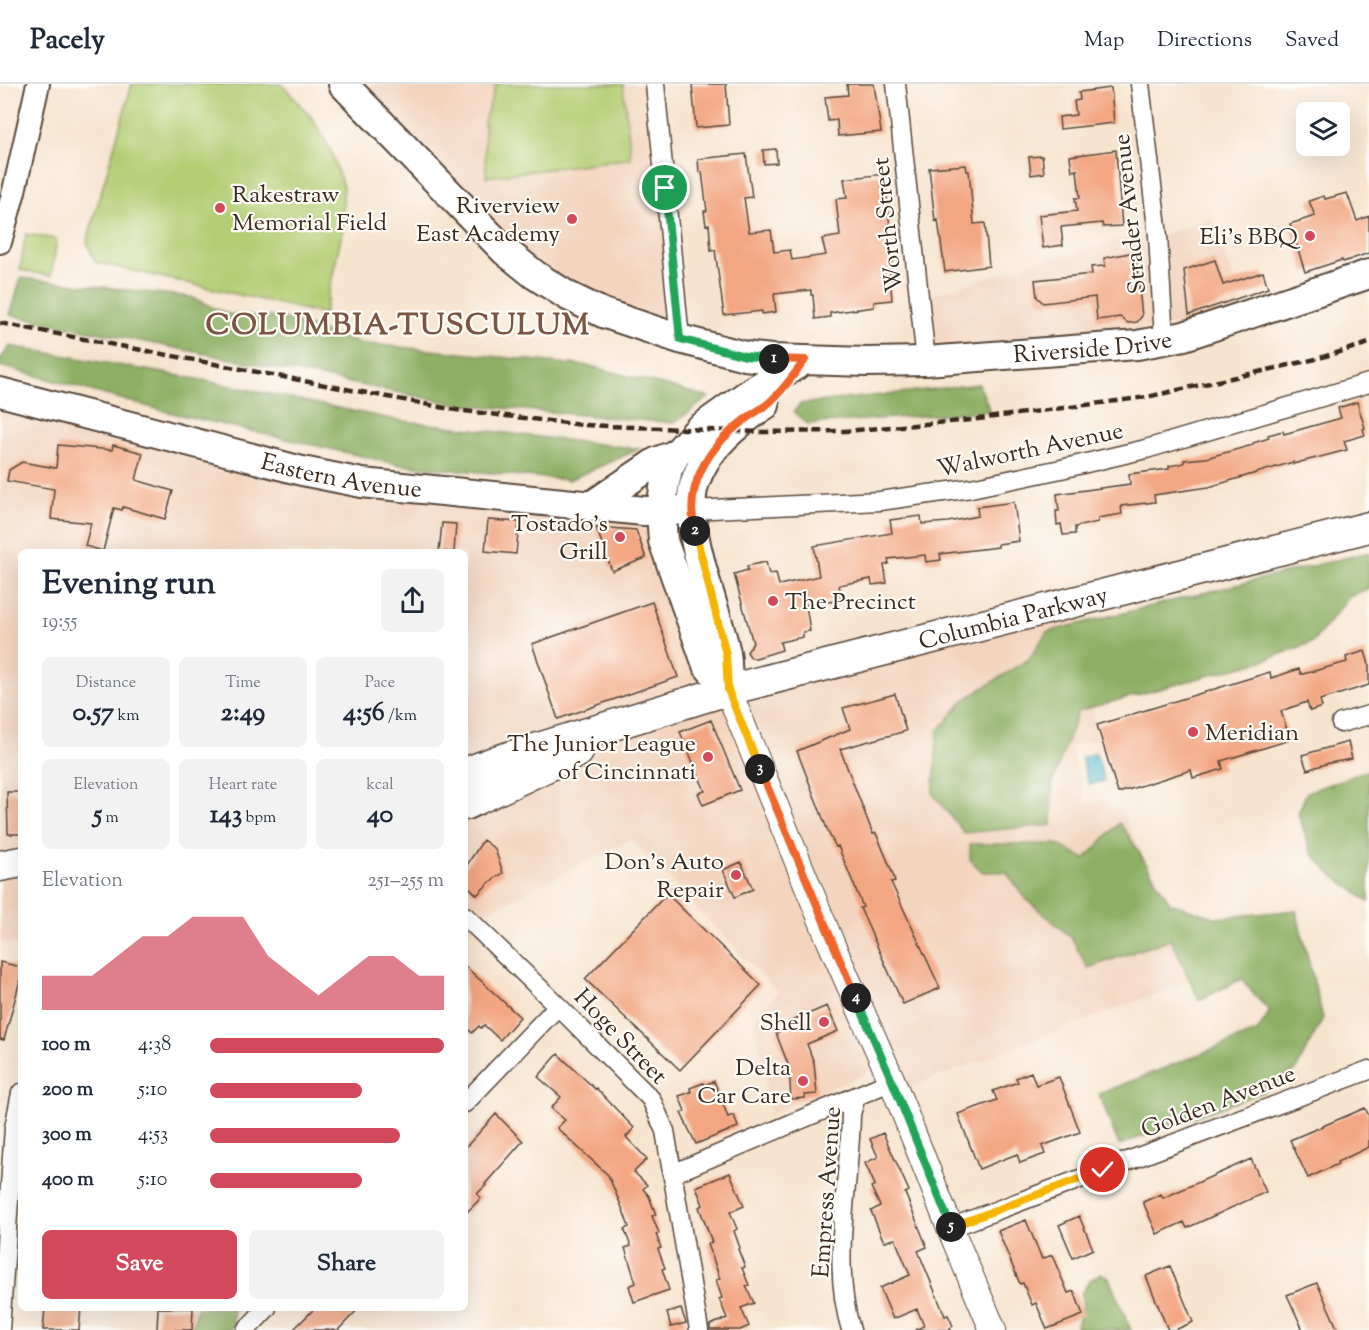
<!DOCTYPE html>
<meta charset="utf-8">
<style>
:root{--surface:#fff;--page:#f2f2f3;--text:#1f2937;--muted:#747a83;--line:#e0e1e3;--accent:#d1495b}
body{margin:0;font-family:"Sorts Mill Goudy",serif;background:var(--page);color:var(--text);height:100vh;display:flex;flex-direction:column;font-size:22px;white-space:nowrap}
*{box-sizing:border-box;margin:0}
p{font-size:20px;color:var(--muted)}
.icon{flex:none;width:33px;height:33px;fill:none;stroke:currentColor;stroke-width:2;stroke-linecap:round;stroke-linejoin:round}
.map{position:relative;flex:1;overflow:hidden}
.sheet{position:absolute;left:18px;top:465px;width:450px;height:762px;display:flex;flex-direction:column;background:var(--surface);border-radius:9px;box-shadow:0 6px 24px #0002}
.sheet>*{flex:none}
.controls{position:absolute;left:1296px;top:18px;display:grid;gap:12px}
.controls a{display:grid;place-items:center;width:54px;height:54px;border-radius:9px;background:var(--surface);box-shadow:0 6px 24px #0002;font-size:30px}
.pin{position:absolute;display:grid;place-items:center;width:51px;height:51px;color:#fff;margin:-26px;border:3px solid #fff;border-radius:50%;box-shadow:0 2px 6px #0007}
.km{position:absolute;width:30px;height:30px;margin:-15px;border-radius:50%;background:#222;color:#fff;font-size:16px;line-height:30px;text-align:center}
.round{display:grid;place-items:center;flex:none;width:63px;height:63px;border-radius:9px;background:var(--page)}
.overview{display:flex;align-items:center;justify-content:space-between;height:102px;padding:0 24px}
h1{font-size:33px;font-weight:700;line-height:45px}
.figures{display:grid;grid-template-columns:repeat(3,1fr);gap:9px;height:102px;padding:6px 24px}
.figures div{display:grid;align-content:center;border-radius:9px;background:var(--page);text-align:center}
.figures b{font-size:26px;font-weight:700}
.figures small{font-size:16px;font-weight:400}
.figures p{font-size:16px}
.chart{height:168px;padding:12px 24px}
.chart p{display:flex;justify-content:space-between}
.chart svg{width:100%;height:108px;margin-top:6px;fill:var(--accent);opacity:.7}
.action{display:flex;gap:12px;margin-top:auto;padding:12px 24px}
.action a{flex:1;height:69px;border-radius:9px;background:var(--accent);color:#fff;font-size:24px;font-weight:700;line-height:69px;text-align:center}
.action a+a{background:var(--page);color:var(--text)}
ul{padding:0 24px;list-style:none;font-size:20px}
li{display:grid;grid-template-columns:96px 72px 1fr;align-items:center;height:45px}
li i{height:15px;border-radius:8px;background:var(--accent)}
header{display:flex;align-items:center;gap:36px;box-sizing:border-box;height:84px;padding:0 30px;background:var(--surface);border-bottom:2px solid var(--line)}
header strong{font-size:28px}
nav{display:flex;gap:33px;margin-inline-start:auto;font-size:21px}
.map>svg:first-child{display:block}
.built{fill:#f3d4be}
.green{fill:#b3cd73;stroke:#777c48;stroke-width:1.5}
.forest{fill:#8eb065;stroke:#646d42;stroke-width:1.5}
.water{fill:#4eb5cc;stroke:#447075;stroke-width:1.5}
.building{fill:#f3a682}
.lines{fill:none;stroke-linecap:round;stroke-linejoin:round}
.minor-casing{stroke:#574639;stroke-width:21}
.tertiary-casing{stroke:#574639;stroke-width:26}
.secondary-casing{stroke:#574639;stroke-width:28}
.primary-casing{stroke:#574639;stroke-width:32}
.trunk-casing{stroke:#574639;stroke-width:33}
.minor{stroke:#fff;stroke-width:18}
.tertiary{stroke:#fff;stroke-width:22}
.secondary{stroke:#fff;stroke-width:26}
.primary{stroke:#fff;stroke-width:28}
.trunk{stroke:#fff;stroke-width:30}
.rail{stroke:#3b2a1e;stroke-width:4.5;stroke-dasharray:9 4.5;stroke-linecap:butt}
.split-1-casing{stroke:#fff;stroke-width:12}
.split-2-casing{stroke:#fff;stroke-width:12}
.split-3-casing{stroke:#fff;stroke-width:12}
.split-4-casing{stroke:#fff;stroke-width:12}
.split-5-casing{stroke:#fff;stroke-width:12}
.split-6-casing{stroke:#fff;stroke-width:12}
.split-1{stroke:#22a559;stroke-width:8}
.split-2{stroke:#f0652b;stroke-width:8}
.split-3{stroke:#f5b400;stroke-width:8}
.split-4{stroke:#f0652b;stroke-width:8}
.split-5{stroke:#22a559;stroke-width:8}
.split-6{stroke:#f5b400;stroke-width:8}
.poi-dot{fill:#d1495b;stroke:#fdfcf7;stroke-width:2}
.labels{text-anchor:middle;stroke-width:4.5;stroke-linejoin:round;paint-order:stroke}
.poi-label{font-size:24px;fill:#3b2a1e;stroke:#fdfcf7;text-anchor:end}
.street-label{font-size:24px;fill:#3b2a1e;stroke:#fdfcf7}
.district-label{font-size:30px;font-weight:bold;letter-spacing:1.5px;fill:#7b5541;stroke:#fdfcf7}
</style>
<header>
<strong>Pacely</strong>
<nav><a>Map</a><a>Directions</a><a>Saved</a></nav>
</header>
<div class="map">
<svg width="1369" height="1246" viewBox="0 0 1369 1246">
<rect width="100%" height="100%" fill="#fdfcf7"/>
<filter id="ink" filterUnits="userSpaceOnUse"><feTurbulence type="fractalNoise" baseFrequency=".0167" numOctaves="2"/><feDisplacementMap in="SourceGraphic" scale="12" xChannelSelector="R" yChannelSelector="G"/><feConvolveMatrix kernelMatrix="1 2 1 2 8 2 1 2 1" color-interpolation-filters="sRGB"/></filter>
<filter id="wash" filterUnits="userSpaceOnUse"><feTurbulence type="fractalNoise" baseFrequency=".008" numOctaves="4" result="noise"/><feDisplacementMap in="SourceGraphic" scale="24" xChannelSelector="R" yChannelSelector="G"/><feGaussianBlur stdDeviation="1.35" result="paint"/><feColorMatrix in="noise" values="0 0 0 0 0 0 0 0 0 0 0 0 0 0 0 0 0 1.4 0 .05"/><feComposite in="paint" operator="in"/></filter>
<g filter="url(#wash)">
<rect width="100%" height="100%" fill="#f7e4cf"/>
<path class="built" d="M343 0H655L680 255 568 212Z
M1212 133 1245 231 926 277 919 215 1034 178 1133 153 1158 152Z
M0 308 250 372 674 426 728 606 1078 517 1097 655 1070 663 1087 720 1107 715 1111 726 1121 723 1196 895 897 1008 886 981 770 1030 755 932 778 909 631 755 470 836 475 842 465 851V468H21V861L0 857Z"/>
<path class="green" d="M132 0H282L312 34 331 67 343 103V145L324 230 95 178 87 158Z
M496 0H623L631 74 486 93 484 38Z
M26 150 57 155 51 192 20 186Z"/>
<path class="forest" d="M21 194 191 213 227 230 282 234 359 259 590 282 709 313 674 339 456 320 10 231Z
M10 262 197 295 396 336 640 365 569 396 401 381 168 328 0 282V276Z
M979 300 990 327 808 340 794 328 800 320Z
M1369 468V504L1349 513 1313 558 1262 577 1078 627 1052 699V741L964 749 933 710 938 647 964 616 1029 575 1047 548Z
M1369 686V818L1331 790 1311 768 1298 729 1307 708Z
M1119 739 1129 752 1170 819 1217 834 1296 826 1323 934 1296 986 1263 1008 1119 1061 1099 1010 1258 947 1270 927 1255 912 1242 895 1199 916 1171 855 1088 884 1071 853 1027 816 1006 788H983L970 776V760H1057L1085 775Z
M1101 1189 1109 1194 1131 1246H1082L1076 1243 1083 1223 1081 1210 1090 1196Z
M197 1224H233V1243L230 1246H192Z"/>
<path class="water" d="M1096 669 1104 697 1089 701 1081 674Z"/>
<g id="blocks">
<path class="building" d="M692 0H726L729 41 696 44Z
M847 0H874L881 48 838 52 837 36 828 37 825 13 848 11Z
M1111 4 1114 39 1060 45 1059 33 1076 31 1074 17 1080 16 1079 8Z
M776 65 777 79 764 80 763 66Z
M1116 66 1122 142 1103 143 1102 139 1061 143 1063 161 1043 164 1039 131 1077 127 1075 114H1080L1077 86 1072 87 1070 72Z
M746 70 752 113 744 114 749 148 771 146 774 168 790 166 792 176 826 171 822 155 840 152 836 115 847 114 844 95 884 90 890 143H887L892 178H889L892 216 874 218V223L830 229V233L815 235 813 211H811V206L774 210 776 228 762 230V227L724 231 715 166 711 167 709 140 706 141 704 127H707L702 88H699L698 75Z
M1042 72 1044 89 1031 91 1029 73Z
M966 81 967 87H969L974 140 985 139 989 182 945 188 938 136 935 137 929 84Z
M1347 109 1357 137 1369 132V169L1343 178 1342 176 1305 188 1290 140 1315 132 1309 117 1324 112 1325 115Z
M1135 168 1142 232 1137 238 1128 239 1120 233 1097 236 1095 213 1043 219 1037 213 1035 196 1092 190 1091 183 1105 182 1104 174Z
M1215 176 1223 201 1263 188 1268 204 1189 231 1184 186Z
M1357 318 1365 344 1363 345 1365 351 1344 357 1347 366 1293 380V378L1209 403 1154 411 1155 418 1121 422 1122 430 1098 434V438L1075 443V450L1063 451 1061 440 1057 441 1056 427H1059L1057 410 1130 400 1129 390 1169 385V382L1184 379V376L1206 374 1253 361V359L1269 354 1268 351 1283 347 1284 350 1341 334 1338 324Z
M58 361 112 366 113 361 143 369 136 396 173 407 165 435 123 423 122 426 114 424 103 467 85 462 91 439 51 435 54 405 7 397 9 386 22 378 56 384Z
M1014 418 1019 457 998 460V463L940 470 941 476 926 478 925 471 888 475 889 480 884 481 887 499 872 501 871 495 839 501 842 516 806 521 810 547 803 548V553L780 558 782 566 756 574H751L747 568 753 559 734 490 748 486 747 482 766 478 769 490 776 489 779 501 819 492 814 462 892 449 890 436 921 432 922 440 948 438 978 432 977 423Z
M488 436 519 438 516 470 485 467Z
M442 439 456 440 454 468H439Z
M596 443 636 446 646 474 612 487Z
M652 518 678 593 558 635 532 560Z
M1365 567 1369 581V601L1320 616 1322 623 1310 627 1307 618 1281 627 1290 656 1221 677 1223 685 1193 694 1191 686 1118 709 1097 641 1270 588 1271 594 1299 585 1301 590H1303L1347 578 1346 573Z
M895 610 906 647 840 665 873 750 876 749 891 785 895 797 891 798 940 904 903 920 860 824 863 823 838 762 836 763 829 750 797 667 850 645 843 624Z
M711 636 740 706 703 721 698 709 705 707 680 648Z
M1348 658 1352 675 1329 679 1307 686 1302 671Z
M7 708H21V750H8Z
M483 756 495 765 503 789 491 797 477 811 465 799V784Z
M741 778 753 805 735 813 723 786Z
M667 810 761 901 680 986 585 895Z
M0 878 21 883V893L4 956 0 955Z
M465 882 520 933 500 956 484 941 481 944 479 942 472 949 465 942Z
M827 922 838 947 807 960 814 979 817 1010 805 1011V1014L791 1015 789 983 776 949 790 943 789 938Z
M558 970 595 1005 596 1004 634 1044 626 1053 647 1075 634 1088 647 1101 643 1105 649 1112 656 1131 652 1132 659 1149 656 1150 661 1164 658 1165 665 1184 662 1185 669 1206 634 1218 629 1202 636 1199 625 1164 631 1162 624 1145 629 1143 623 1126 608 1091 557 1044 565 1036 551 1024 561 1013 538 993Z
M1031 988 1036 1001 1059 993 1080 1048 1042 1062 1045 1070 1020 1079 1017 1070 979 1085 958 1030 997 1016 993 1007 1018 998 1016 994Z
M714 997 728 1033 734 1031 738 1043 696 1060 681 1029 685 1027 679 1012 691 1008 690 1004 703 999 704 1001Z
M1365 1024 1369 1032V1063L1337 1078 1338 1080 1308 1094 1290 1056Z
M496 1030 523 1057 485 1100 486 1101 477 1110 481 1114 465 1130V1064Z
M883 1049 909 1107 905 1109 927 1163 918 1167 945 1232 948 1231 953 1242 950 1244 951 1246H915L924 1242 917 1225 893 1235 880 1204 910 1191 895 1155 884 1158 871 1127 880 1122 871 1103 875 1101 865 1079 878 1073 870 1055Z
M1251 1075 1266 1108 1187 1144 1184 1138 1157 1150 1143 1118 1161 1110 1163 1114Z
M730 1089 744 1122 730 1128 737 1145 734 1147 740 1164 738 1165 745 1183 742 1184 749 1201 746 1202 754 1219 741 1224 749 1242 740 1246H710V1241L727 1234 719 1215 722 1214 716 1196 720 1195 708 1160 712 1158 699 1123 703 1121 696 1103Z
M1079 1132 1093 1165 1073 1174 1059 1141Z
M1026 1136 1042 1175 1052 1171 1068 1209 1074 1207 1083 1231 1047 1245 1036 1219 1032 1221 1023 1199 1020 1200 998 1147Z
M1170 1182 1193 1238 1175 1246H1168L1146 1192Z
M1317 1199 1323 1212 1338 1246H1303L1287 1211Z
M45 1224H81L79 1246H43Z
M158 1224H193L192 1246H157Z
M315 1224H359L338 1246H293Z
M681 1225 686 1239 671 1243 667 1229Z"/>
</g>
</g>
<g filter="url(#ink)">
<use href="#blocks" fill-opacity="0" stroke="#574639" stroke-width="1.5"/>
<g class="lines">
<defs>
<path id="minor" d="M655 0 680 255
M896 0 926 277
M1140 0 1158 152 1164 256
M691 426 880 417 971 404 1061 385 1146 365 1369 299
M1341 639 1369 631
M465 832 558 922 651 1015 665 1047 699 1246
M465 1019 558 922
M672 1090 892 997
M950 1144 1369 986
M0 1246 14 1044 21 1009
M246 1246 267 1224
M851 1246C830 1177 850 1101 851 1030L856 1013"/>
<path id="tertiary" d="M0 158 14 107 38 0"/>
<path id="secondary" d="M728 606 831 859 892 997 950 1144 993 1246"/>
<g id="primary">
<path id="s1" d="M343 0 505 167 535 191 568 212 603 229 680 255 745 272 771 275 867 278 926 277 1137 261 1164 256 1184 252 1369 190"/>
<path id="s2" d="M0 308 302 387 362 399 644 427 691 426"/>
<path d="M591 422 656 378 676 370"/>
<path d="M728 606 707 581 663 457 661 428 664 404 668 385 676 370 698 346 754 306 805 276"/>
<path d="M728 606C727 594 728 581 726 569 717 524 680 441 695 398 706 364 737 340 765 321"/>
</g>
<g id="trunk">
<path id="s3" d="M465 689 499 676 728 606 1369 443"/>
<path d="M465 721 578 668"/>
<path d="M0 782 21 778"/>
</g>
</defs>
<use href="#minor" class="minor-casing"/>
<use href="#tertiary" class="tertiary-casing"/>
<use href="#secondary" class="secondary-casing"/>
<use href="#primary" class="primary-casing"/>
<use href="#trunk" class="trunk-casing"/>
<use href="#minor" class="minor"/>
<use href="#tertiary" class="tertiary"/>
<use href="#secondary" class="secondary"/>
<use href="#primary" class="primary"/>
<use href="#trunk" class="trunk"/>
<path class="rail" d="M0 239 456 326 583 341 759 348 845 347 971 336 1147 313 1316 275 1369 259"/>
</g>
</g>
<g class="lines" filter="url(#ink)">
<defs>
<path id="split-1" d="M665 104 680 255 745 272 774 275"/>
<path id="split-2" d="M695 447C684 401 708 364 743 337 753 329 765 324 773 315 785 304 795 289 805 276L774 275"/>
<path id="split-3" d="M695 447 726 570 728 606 760 685"/>
<path id="split-4" d="M760 685 856 914"/>
<path id="split-5" d="M856 914 892 997 951 1143"/>
<path id="split-6" d="M951 1143 1103 1086"/>
</defs>
<use href="#split-1" class="split-1-casing"/>
<use href="#split-2" class="split-2-casing"/>
<use href="#split-3" class="split-3-casing"/>
<use href="#split-4" class="split-4-casing"/>
<use href="#split-5" class="split-5-casing"/>
<use href="#split-6" class="split-6-casing"/>
<use href="#split-1" class="split-1"/>
<use href="#split-2" class="split-2"/>
<use href="#split-3" class="split-3"/>
<use href="#split-4" class="split-4"/>
<use href="#split-5" class="split-5"/>
<use href="#split-6" class="split-6"/>
</g>
<g class="poi-dot">
<circle cx="220" cy="124" r="6"/>
<circle cx="572" cy="135" r="6"/>
<circle cx="1310" cy="152" r="6"/>
<circle cx="620" cy="453" r="6"/>
<circle cx="773" cy="517" r="6"/>
<circle cx="1193" cy="648" r="6"/>
<circle cx="708" cy="673" r="6"/>
<circle cx="736" cy="791" r="6"/>
<circle cx="824" cy="938" r="6"/>
<circle cx="803" cy="997" r="6"/>
</g>
<g class="labels">
<g class="poi-label">
<text x="232" y="118" text-anchor="start">Rakestraw<tspan x="232" dy="28">Memorial Field</tspan></text>
<text x="560" y="129">Riverview<tspan x="560" dy="28">East Academy</tspan></text>
<text x="1298" y="160">Eli’s BBQ</text>
<text x="608" y="447">Tostado’s<tspan x="608" dy="28">Grill</tspan></text>
<text x="785" y="525" text-anchor="start">The Precinct</text>
<text x="1205" y="656" text-anchor="start">Meridian</text>
<text x="696" y="667">The Junior League<tspan x="696" dy="28">of Cincinnati</tspan></text>
<text x="724" y="785">Don's Auto<tspan x="724" dy="28">Repair</tspan></text>
<text x="812" y="946">Shell</text>
<text x="791" y="991">Delta<tspan x="791" dy="28">Car Care</tspan></text>
</g>
<g class="street-label">
<text transform="translate(1129 130) rotate(-96)" y="8">Strader Avenue</text>
<text transform="translate(887 141) rotate(-96)" y="8">Worth Street</text>
<text dy="8" stroke="none"><textPath href="#s1" startOffset="846">Riverside Drive</textPath></text>
<text transform="translate(1030 365) rotate(-12)" y="8">Walworth Avenue</text>
<text dy="8" stroke="none"><textPath href="#s2" startOffset="352">Eastern Avenue</textPath></text>
<text dy="8" stroke="none"><textPath href="#s3" startOffset="570">Columbia Parkway</textPath></text>
<text transform="translate(621 952) rotate(46)" y="8">Hoge Street</text>
<text transform="translate(1218 1017) rotate(-21)" y="8">Golden Avenue</text>
<text transform="translate(826 1108) rotate(-86)" y="8">Empress Avenue</text>
</g>
<g class="district-label">
<text x="398" y="250">COLUMBIA-TUSCULUM</text>
</g>
</g>
</svg>
<div class="controls">
<a><svg class="icon" aria-label="layers" viewBox="0 0 24 24"><path d="M12 4l9 5-9 5-9-5zM3 14l9 5 9-5"/></svg></a>
</div>
<div class="pin" style="left:665px;top:104px;background:#1e9e55"><svg class="icon" aria-label="arrive" viewBox="0 0 24 24"><path d="M6 21V4h12l-3 4 3 4H6"/></svg></div>
<div class="pin" style="left:1103px;top:1086px;background:#d93025"><svg class="icon" aria-label="check" viewBox="0 0 24 24"><path d="M5 12l5 5 9-10"/></svg></div>
<b class="km" style="left:774px;top:275px">1</b>
<b class="km" style="left:695px;top:447px">2</b>
<b class="km" style="left:760px;top:685px">3</b>
<b class="km" style="left:856px;top:914px">4</b>
<b class="km" style="left:951px;top:1143px">5</b>
<section class="sheet">
<div class="overview"><div><h1>Evening run</h1><p>19:55</p></div><a class="round"><svg class="icon" aria-label="share" viewBox="0 0 24 24"><path d="M12 15V3M7 8l5-5 5 5M5 13v7h14v-7"/></svg></a></div>
<div class="figures">
<div><p>Distance</p><b>0.57<small> km</small></b></div>
<div><p>Time</p><b>2:49</b></div>
<div><p>Pace</p><b>4:56<small> /km</small></b></div>
</div>
<div class="figures">
<div><p>Elevation</p><b>5<small> m</small></b></div>
<div><p>Heart rate</p><b>143<small> bpm</small></b></div>
<div><p>kcal</p><b>40</b></div>
</div>
<div class="chart"><p><span>Elevation</span>251–255 m</p>
<svg viewBox="0 0 160 44" preserveAspectRatio="none"><path d="M0 44V30L10 30L20 30L30 22L40 14L50 14L60 6L70 6L80 6L90 22L100 30L110 38L120 30L130 22L140 22L150 30L160 30V44z"/></svg>
</div>
<ul>
<li><b>100 m</b>4:38<i style="width:100%"></i></li>
<li><b>200 m</b>5:10<i style="width:65%"></i></li>
<li><b>300 m</b>4:53<i style="width:81%"></i></li>
<li><b>400 m</b>5:10<i style="width:65%"></i></li>
</ul>
<div class="action"><a>Save</a><a>Share</a></div>
</section>
</div>
